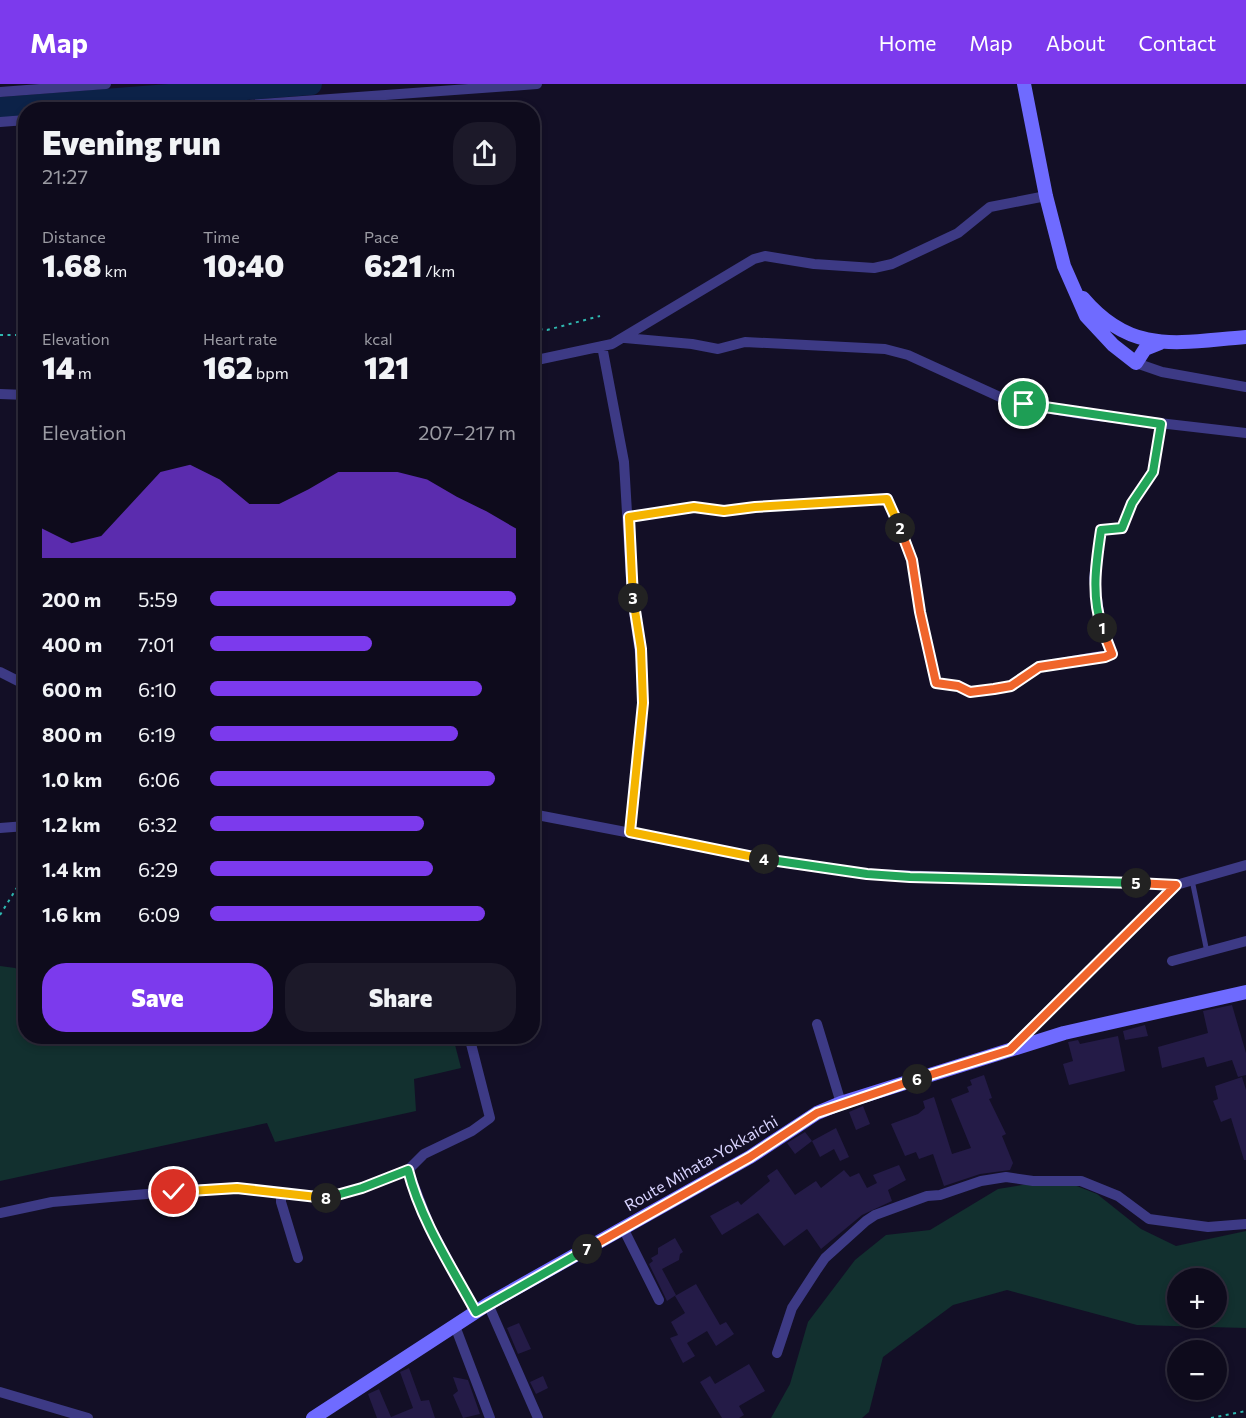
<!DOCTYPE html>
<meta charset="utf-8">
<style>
:root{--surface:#0e0b1c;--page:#1c1929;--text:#f1f3f6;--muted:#9b9ba3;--line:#2e2b3b;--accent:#7c3aed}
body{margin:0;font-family:Commissioner,sans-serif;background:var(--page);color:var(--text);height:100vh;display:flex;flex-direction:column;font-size:22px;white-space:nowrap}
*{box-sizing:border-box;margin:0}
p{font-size:20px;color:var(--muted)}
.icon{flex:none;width:33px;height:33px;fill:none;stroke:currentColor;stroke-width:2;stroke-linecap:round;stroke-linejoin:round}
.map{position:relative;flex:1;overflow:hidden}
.side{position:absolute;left:18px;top:18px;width:522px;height:942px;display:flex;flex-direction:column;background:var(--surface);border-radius:24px;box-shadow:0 3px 9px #0003,0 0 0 2px var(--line)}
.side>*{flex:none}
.controls{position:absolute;left:1167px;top:1184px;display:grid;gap:12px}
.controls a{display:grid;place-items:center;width:60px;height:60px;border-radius:50%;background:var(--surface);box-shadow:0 3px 9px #0003,0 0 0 2px var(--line);font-size:30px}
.pin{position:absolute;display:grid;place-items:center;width:51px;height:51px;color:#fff;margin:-26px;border:3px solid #fff;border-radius:50%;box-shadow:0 2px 6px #0007}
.km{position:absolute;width:30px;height:30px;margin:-15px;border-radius:50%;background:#222;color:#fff;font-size:16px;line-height:30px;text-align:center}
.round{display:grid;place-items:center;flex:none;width:63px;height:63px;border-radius:24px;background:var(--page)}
.head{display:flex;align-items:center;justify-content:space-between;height:102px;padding:0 24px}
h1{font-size:33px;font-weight:800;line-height:45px}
.stats{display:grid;grid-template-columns:repeat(3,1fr);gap:9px;height:102px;padding:6px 24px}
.stats div{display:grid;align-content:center}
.stats b{font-size:30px;font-weight:800}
.stats small{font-size:16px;font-weight:400}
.stats p{font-size:16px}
.chart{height:168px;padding:12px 24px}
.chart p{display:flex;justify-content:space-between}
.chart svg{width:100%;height:108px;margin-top:6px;fill:var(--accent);opacity:.7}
.cta{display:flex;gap:12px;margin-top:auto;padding:12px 24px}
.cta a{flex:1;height:69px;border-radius:24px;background:var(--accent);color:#fff;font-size:24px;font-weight:800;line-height:69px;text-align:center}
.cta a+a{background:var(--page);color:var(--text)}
ul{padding:0 24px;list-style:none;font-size:20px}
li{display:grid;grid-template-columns:96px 72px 1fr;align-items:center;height:45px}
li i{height:15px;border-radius:8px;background:var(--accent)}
header{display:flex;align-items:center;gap:36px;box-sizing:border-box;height:84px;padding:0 30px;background:var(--accent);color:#fff}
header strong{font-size:28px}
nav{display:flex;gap:33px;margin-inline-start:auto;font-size:21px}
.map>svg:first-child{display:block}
.green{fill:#12302f;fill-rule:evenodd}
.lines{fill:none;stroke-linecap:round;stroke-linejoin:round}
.river{stroke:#0c2248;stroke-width:22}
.building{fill:#241b47}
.path{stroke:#2fb8b0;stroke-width:2;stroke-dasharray:3 4.5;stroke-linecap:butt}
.service{stroke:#3d3a85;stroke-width:5}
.minor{stroke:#3d3a85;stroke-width:10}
.secondary{stroke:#6f6bff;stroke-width:14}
.split-1-casing{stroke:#fff;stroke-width:12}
.split-2-casing{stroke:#fff;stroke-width:12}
.split-3-casing{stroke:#fff;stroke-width:12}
.split-4-casing{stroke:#fff;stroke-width:12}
.split-5-casing{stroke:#fff;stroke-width:12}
.split-6-casing{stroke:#fff;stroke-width:12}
.split-7-casing{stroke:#fff;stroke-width:12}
.split-8-casing{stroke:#fff;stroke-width:12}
.split-9-casing{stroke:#fff;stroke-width:12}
.split-1{stroke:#22a559;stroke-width:8}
.split-2{stroke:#f0652b;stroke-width:8}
.split-3{stroke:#f5b400;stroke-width:8}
.split-4{stroke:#f5b400;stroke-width:8}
.split-5{stroke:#22a559;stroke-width:8}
.split-6{stroke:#f0652b;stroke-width:8}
.split-7{stroke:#f0652b;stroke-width:8}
.split-8{stroke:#22a559;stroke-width:8}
.split-9{stroke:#f5b400;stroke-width:8}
.labels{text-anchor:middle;stroke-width:5;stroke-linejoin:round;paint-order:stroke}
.street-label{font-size:16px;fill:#d9d4ff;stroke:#130f26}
</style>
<header>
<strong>Map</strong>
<nav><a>Home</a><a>Map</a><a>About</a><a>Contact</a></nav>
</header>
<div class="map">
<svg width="1246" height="1334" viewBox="0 0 1246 1334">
<rect width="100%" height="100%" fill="#130f26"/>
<path class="green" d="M0 882 15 884 25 889 26 952 453 953 461 984 414 995 416 1027 275 1058 267 1039 0 1097Z
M1059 1095 1097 1110 1141 1145 1176 1162 1246 1147V1244L1137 1241 1007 1206 953 1221 883 1273 869 1328 862 1334H771L790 1300 808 1238 855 1176 886 1151 930 1146 998 1105ZM1178 1194H1216V1233H1178Z"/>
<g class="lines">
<path class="river" d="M0 24 311 0"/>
</g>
<path class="building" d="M1232 921 1246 969V991L1238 993 1232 976 1207 983 1204 973 1162 984 1158 963 1208 949 1203 927Z
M1145 941 1148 952 1125 956 1123 947Z
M1118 952 1125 987 1069 1001 1063 980 1073 977 1068 958 1078 956 1080 960Z
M984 991 992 1014 989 1015 1006 1050 1002 1052 1013 1079 1010 1086 980 1090 944 1102 933 1070 919 1075 916 1068 905 1072 891 1040 918 1030 925 1024 923 1017 934 1013 952 1070 971 1064 951 1015 969 1008 967 1003 972 1001 970 996Z
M1242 993 1246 1006V1076H1244L1231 1034 1221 1038 1213 1017 1218 1015 1215 1002Z
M863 1022 870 1040 856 1046 849 1028Z
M836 1044 849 1073 840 1077 834 1065 820 1073 812 1057 795 1070 787 1059 805 1048 812 1057Z
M899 1081 906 1096 888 1106 892 1117 862 1131 821 1165 807 1145 784 1162 758 1129 722 1151 710 1132 738 1117 741 1121 770 1097 767 1092 777 1085 795 1111 816 1097 821 1104 844 1086 850 1093 859 1089 867 1104 877 1099 873 1091Z
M675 1154 683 1168 680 1170 679 1176 662 1185 676 1211 667 1217 649 1180 653 1177 651 1174 658 1170V1164Z
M696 1200 720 1241 726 1238 734 1250 716 1262 707 1247 687 1259 695 1272 683 1279 670 1254 678 1251 671 1238 685 1229 675 1212Z
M519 1239 531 1265 518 1270 507 1244Z
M749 1280 765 1307 739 1322 744 1331 739 1334H722L700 1298 710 1292 715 1300Z
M409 1284 421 1317 429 1316 435 1334H377L368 1310 379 1305 391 1333 413 1324 400 1288Z
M543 1292 548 1304 536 1310 530 1298Z
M453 1293 468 1296 480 1330 463 1334 453 1311 458 1307Z"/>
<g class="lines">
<path class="path" d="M460 16V26
M532 244 547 246 600 232
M0 251H26
M0 831 26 789
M1211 1334 1246 1327"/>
<path class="service" d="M1102 446 1122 443 1132 419 1153 388 1161 340
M1192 796 1207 868"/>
<path class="minor" d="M0 8 106 0
M180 26 537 0
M0 38 26 36
M625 254 692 260 718 265 745 258 885 265 908 271 1000 313 1024 320 1081 330 1246 349
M602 262 624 378 632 513 643 591 642 649 630 748
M532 277 612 260 754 175 765 172 814 180 874 184 892 180 958 149 990 123 1046 112
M1136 279 1162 288 1246 303
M0 310 26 311
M629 433 694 423 725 427 755 423 887 415 912 476 920 528 936 599 958 602 970 608 994 605 1011 602 1039 583 1112 570 1101 542 1094 494 1101 446
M0 588 26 601
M532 730 771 776 867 790 1176 801 1246 781
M0 744 26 742
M1172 877 1246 857
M817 940 841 1019
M1010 965 1176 801
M408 1086 430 1143 476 1228
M281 1108V1118L298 1174
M0 1129 52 1118 206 1105 237 1104 329 1114 362 1104 408 1086 424 1070 472 1047 490 1034 469 952
M623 1144 659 1216
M488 1220 538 1334
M455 1242 490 1334
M777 1269 792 1224 816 1187 825 1174 866 1137 875 1131 927 1112 940 1111 981 1097 1006 1093 1033 1097H1081L1118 1112 1149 1135 1208 1143 1246 1140
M0 1308 88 1334"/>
<path class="secondary" d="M1024 0 1046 112 1064 182 1086 232 1113 261 1136 279 1145 265 1160 259
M1083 214C1132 272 1179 258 1246 253
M313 1334 488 1220 750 1073 817 1029 841 1019 1064 949 1246 908"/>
</g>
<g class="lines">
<defs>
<path id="split-1" d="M1024 320 1161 340 1153 388 1132 419 1122 444 1101 446C1096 480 1091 511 1102 544"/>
<path id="split-2" d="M900 444 912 476 920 528 936 599 958 602 970 608 994 605 1011 602 1039 583 1105 573 1112 570 1102 544"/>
<path id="split-3" d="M633 514 629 433 694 423 724 427 755 423 887 415 900 444"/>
<path id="split-4" d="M633 514 641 565 643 619 630 748 764 775"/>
<path id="split-5" d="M764 775 867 790 910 793 1136 799"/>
<path id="split-6" d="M917 995 1010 966 1176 801 1136 799"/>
<path id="split-7" d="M587 1165 750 1073 817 1029 917 995"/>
<path id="split-8" d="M326 1114 362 1104 408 1086C421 1137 451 1182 476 1228L587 1165"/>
<path id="split-9" d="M174 1108 237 1104 326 1114"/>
</defs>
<use href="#split-1" class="split-1-casing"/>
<use href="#split-2" class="split-2-casing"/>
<use href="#split-3" class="split-3-casing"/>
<use href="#split-4" class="split-4-casing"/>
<use href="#split-5" class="split-5-casing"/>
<use href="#split-6" class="split-6-casing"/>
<use href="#split-7" class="split-7-casing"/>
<use href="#split-8" class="split-8-casing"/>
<use href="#split-9" class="split-9-casing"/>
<use href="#split-1" class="split-1"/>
<use href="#split-2" class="split-2"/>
<use href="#split-3" class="split-3"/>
<use href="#split-4" class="split-4"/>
<use href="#split-5" class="split-5"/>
<use href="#split-6" class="split-6"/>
<use href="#split-7" class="split-7"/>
<use href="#split-8" class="split-8"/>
<use href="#split-9" class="split-9"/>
</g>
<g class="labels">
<g class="street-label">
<text transform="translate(701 1079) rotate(-30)" y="6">Route Mihata-Yokkaichi</text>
</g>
</g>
</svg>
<div class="controls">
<a>+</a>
<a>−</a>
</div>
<div class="pin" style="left:1024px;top:320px;background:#1e9e55"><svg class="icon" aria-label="arrive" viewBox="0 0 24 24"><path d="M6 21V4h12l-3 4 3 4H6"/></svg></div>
<div class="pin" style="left:174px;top:1108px;background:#d93025"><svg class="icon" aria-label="check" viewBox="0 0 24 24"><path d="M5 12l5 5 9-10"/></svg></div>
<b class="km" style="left:1102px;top:544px">1</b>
<b class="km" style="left:900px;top:444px">2</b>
<b class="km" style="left:633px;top:514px">3</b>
<b class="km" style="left:764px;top:775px">4</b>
<b class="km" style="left:1136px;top:799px">5</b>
<b class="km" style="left:917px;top:995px">6</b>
<b class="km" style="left:587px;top:1165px">7</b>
<b class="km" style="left:326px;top:1114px">8</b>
<section class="side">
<div class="head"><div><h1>Evening run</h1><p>21:27</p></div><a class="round"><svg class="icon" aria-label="share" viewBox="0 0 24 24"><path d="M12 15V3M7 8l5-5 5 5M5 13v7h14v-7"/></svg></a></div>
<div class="stats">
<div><p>Distance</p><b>1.68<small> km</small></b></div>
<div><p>Time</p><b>10:40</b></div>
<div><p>Pace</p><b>6:21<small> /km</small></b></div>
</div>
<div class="stats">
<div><p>Elevation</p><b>14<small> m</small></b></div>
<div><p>Heart rate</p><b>162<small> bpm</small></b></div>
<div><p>kcal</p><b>121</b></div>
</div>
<div class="chart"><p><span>Elevation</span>207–217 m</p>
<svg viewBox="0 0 160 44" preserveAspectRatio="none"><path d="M0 44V32L10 38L20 35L30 22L40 9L50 6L60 12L70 22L80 22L90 16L100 9L110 9L120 9L130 12L140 19L150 25L160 32V44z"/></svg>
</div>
<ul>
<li><b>200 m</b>5:59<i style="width:100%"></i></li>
<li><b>400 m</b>7:01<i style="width:53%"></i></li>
<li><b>600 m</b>6:10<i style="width:89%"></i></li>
<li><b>800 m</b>6:19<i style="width:81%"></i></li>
<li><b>1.0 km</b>6:06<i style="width:93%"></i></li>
<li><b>1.2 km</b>6:32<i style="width:70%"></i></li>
<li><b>1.4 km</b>6:29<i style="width:73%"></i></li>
<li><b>1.6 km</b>6:09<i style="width:90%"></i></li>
</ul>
<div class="cta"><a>Save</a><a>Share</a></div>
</section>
</div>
